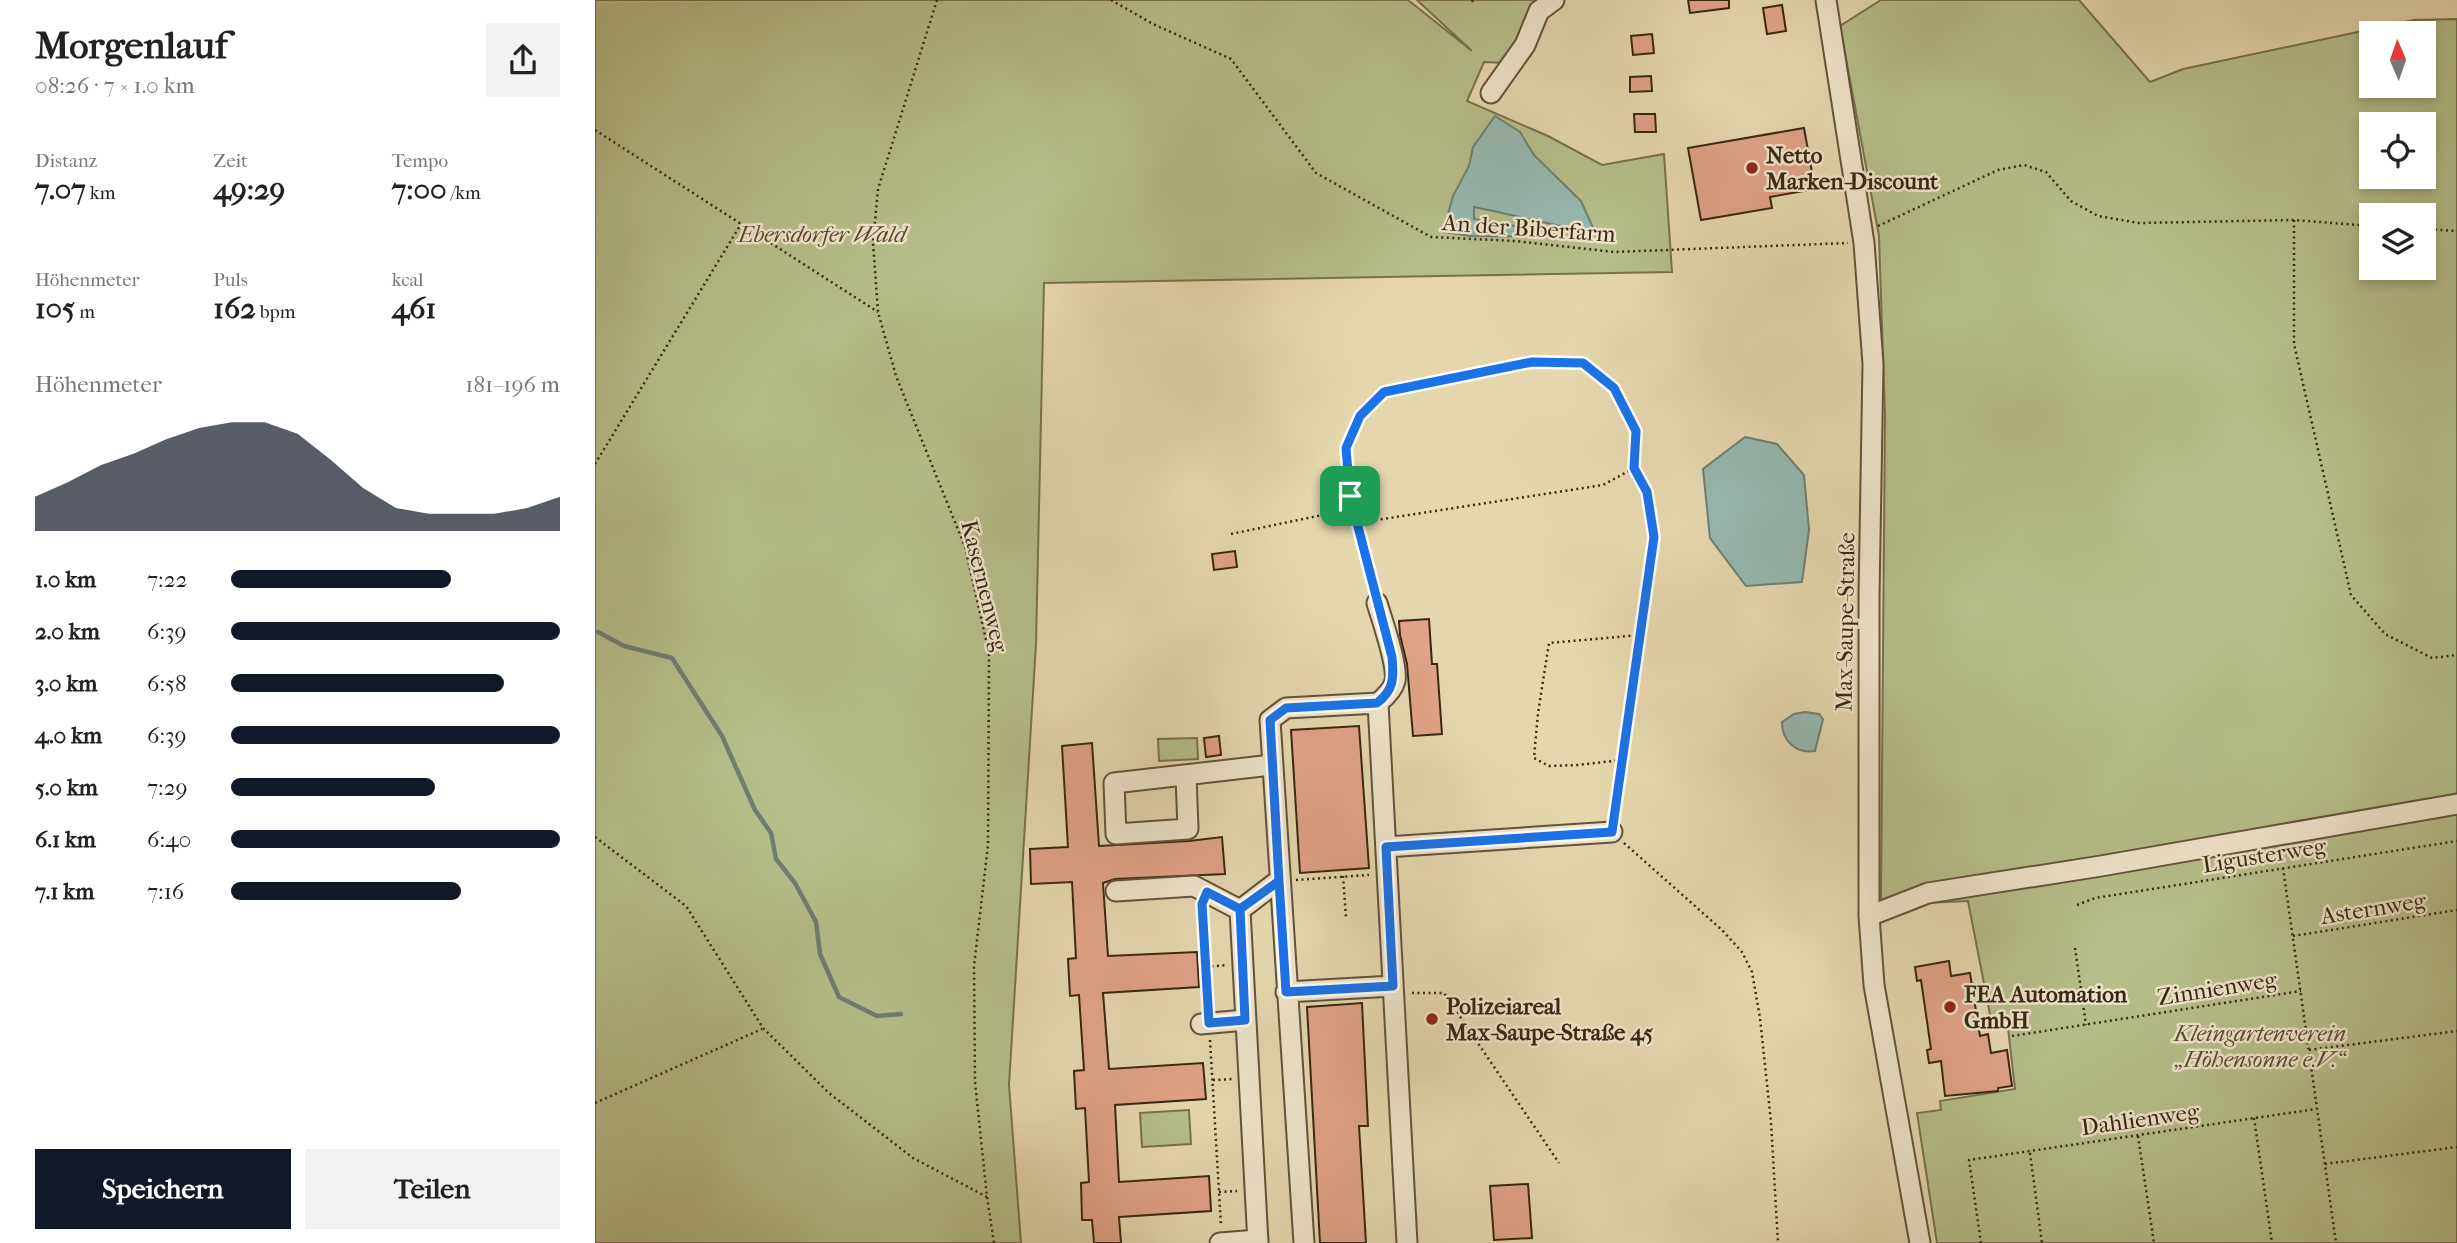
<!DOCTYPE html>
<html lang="de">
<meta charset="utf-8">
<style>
:root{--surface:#fff;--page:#f2f2f2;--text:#222;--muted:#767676;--accent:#111827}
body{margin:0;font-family:"IM FELL French Canon",serif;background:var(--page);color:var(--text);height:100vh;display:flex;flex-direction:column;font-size:26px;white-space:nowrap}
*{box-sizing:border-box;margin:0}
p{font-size:23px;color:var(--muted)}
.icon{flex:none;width:38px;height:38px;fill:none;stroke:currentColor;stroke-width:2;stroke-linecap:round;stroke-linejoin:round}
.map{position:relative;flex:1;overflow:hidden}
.details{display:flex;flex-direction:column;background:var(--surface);width:595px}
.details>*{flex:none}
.needle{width:46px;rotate:358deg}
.fabs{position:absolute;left:1764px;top:21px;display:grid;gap:14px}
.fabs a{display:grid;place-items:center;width:77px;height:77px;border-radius:0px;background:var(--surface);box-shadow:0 4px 10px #0003;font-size:35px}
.pin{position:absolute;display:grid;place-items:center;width:60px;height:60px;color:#fff;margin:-30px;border-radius:14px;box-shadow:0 4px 10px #0006}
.round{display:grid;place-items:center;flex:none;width:74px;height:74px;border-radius:0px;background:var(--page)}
.overview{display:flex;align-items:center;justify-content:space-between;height:119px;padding:0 35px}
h1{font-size:38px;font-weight:700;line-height:52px}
.stats{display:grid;grid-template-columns:repeat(3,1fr);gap:10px;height:119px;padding:7px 35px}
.stats div{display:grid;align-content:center}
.stats b{font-size:30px;font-weight:700}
.stats small{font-size:19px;font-weight:400}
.stats p{font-size:19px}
.chart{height:196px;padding:14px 35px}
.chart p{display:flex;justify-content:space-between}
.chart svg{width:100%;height:126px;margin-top:7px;fill:var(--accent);opacity:.7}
.primary-button{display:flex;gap:14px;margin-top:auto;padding:14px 35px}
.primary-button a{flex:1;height:80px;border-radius:0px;background:var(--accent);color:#fff;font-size:28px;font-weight:700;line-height:80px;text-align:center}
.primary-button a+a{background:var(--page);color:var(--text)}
ul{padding:0 35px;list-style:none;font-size:23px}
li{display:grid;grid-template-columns:112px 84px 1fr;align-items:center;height:52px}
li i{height:18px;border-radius:9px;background:var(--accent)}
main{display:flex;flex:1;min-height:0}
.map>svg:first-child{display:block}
.green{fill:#b5be8a;stroke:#76724e;stroke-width:2;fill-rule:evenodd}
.water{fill:#96b8b0;stroke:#707e71;stroke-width:2}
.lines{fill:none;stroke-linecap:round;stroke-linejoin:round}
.stream{stroke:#707e71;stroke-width:4.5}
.building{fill:#e0a288;stroke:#382712;stroke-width:2}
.minor-casing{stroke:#635339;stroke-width:23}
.path{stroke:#382712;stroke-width:2.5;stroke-dasharray:2 3.5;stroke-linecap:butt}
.minor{stroke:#eee4ca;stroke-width:19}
.route-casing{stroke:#fff;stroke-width:14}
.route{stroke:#1a73e8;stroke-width:9}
.poi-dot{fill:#8f2418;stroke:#eee4ca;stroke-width:2.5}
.labels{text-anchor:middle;stroke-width:5;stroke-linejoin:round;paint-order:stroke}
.poi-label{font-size:23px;font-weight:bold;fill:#382712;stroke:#eee4ca;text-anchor:start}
.street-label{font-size:23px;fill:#382712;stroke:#eee4ca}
.park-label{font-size:23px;font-style:italic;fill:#574d30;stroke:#eee4ca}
</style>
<main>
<section class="details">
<div class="overview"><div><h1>Morgenlauf</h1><p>08:26 · 7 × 1.0 km</p></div><a class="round"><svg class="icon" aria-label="share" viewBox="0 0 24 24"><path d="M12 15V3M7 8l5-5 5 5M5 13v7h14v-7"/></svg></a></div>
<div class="stats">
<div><p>Distanz</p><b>7.07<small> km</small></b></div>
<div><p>Zeit</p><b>49:29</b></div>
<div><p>Tempo</p><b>7:00<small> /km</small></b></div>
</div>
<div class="stats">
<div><p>Höhenmeter</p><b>105<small> m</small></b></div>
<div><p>Puls</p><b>162<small> bpm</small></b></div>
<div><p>kcal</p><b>461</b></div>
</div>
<div class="chart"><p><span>Höhenmeter</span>181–196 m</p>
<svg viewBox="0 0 160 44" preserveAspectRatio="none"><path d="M0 44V32L10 27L20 21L30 17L40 12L50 8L60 6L70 6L80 10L90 19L100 29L110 36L120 38L130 38L140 38L150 36L160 32V44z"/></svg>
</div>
<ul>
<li><b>1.0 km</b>7:22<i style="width:67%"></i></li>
<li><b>2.0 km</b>6:39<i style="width:100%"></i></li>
<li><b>3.0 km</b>6:58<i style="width:83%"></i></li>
<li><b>4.0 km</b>6:39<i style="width:100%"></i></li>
<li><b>5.0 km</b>7:29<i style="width:62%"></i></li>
<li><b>6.1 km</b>6:40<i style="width:100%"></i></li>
<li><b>7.1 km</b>7:16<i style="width:70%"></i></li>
</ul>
<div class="primary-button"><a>Speichern</a><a>Teilen</a></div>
</section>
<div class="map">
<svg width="1862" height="1243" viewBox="0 0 1862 1243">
<rect width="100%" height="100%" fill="#e5d6ae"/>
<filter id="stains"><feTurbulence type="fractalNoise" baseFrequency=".00286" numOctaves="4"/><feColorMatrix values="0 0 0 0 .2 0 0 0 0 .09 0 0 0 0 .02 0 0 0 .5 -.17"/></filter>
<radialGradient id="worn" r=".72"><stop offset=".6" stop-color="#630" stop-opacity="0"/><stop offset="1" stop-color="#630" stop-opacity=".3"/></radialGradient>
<path class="green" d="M0 0H813L877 51 822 0H948L909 63 889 62 872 101 953 136 1007 165 1069 154 1077 272 449 283 441 644 414 1085 426 1243H0Z
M1286 0H1484L1555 82 1588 69 1819 20 1862 19V1243H1342L1322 1113 1346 1110 1345 1101 1420 1089 1413 1028 1398 1030 1373 901 1288 905 1286 897 1290 417 1284 236 1245 26ZM1776 33H1829V86H1776ZM1776 124H1829V177H1776ZM1776 215H1829V268H1776Z
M602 738 603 759 564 761 563 739Z
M594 1110 596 1144 547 1147 545 1113Z"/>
<path class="water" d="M900 116 925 132 939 155 986 201 1000 232C959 226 919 215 879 207V219L961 233 967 237 876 236 848 232 858 196 874 166 878 147Z
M1150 437 1182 444 1209 475 1214 530 1207 582 1151 586 1115 538 1108 469Z
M1210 712 1224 714 1228 719 1220 751C1201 754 1187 741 1187 722L1199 714Z"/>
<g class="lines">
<path class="stream" d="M3 632 29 646 77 658 127 736 160 810 176 833 181 859 200 883 221 922 225 954 244 997 282 1016 306 1014"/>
</g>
<path class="building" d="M1093 0H1134V8L1095 13Z
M1187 5 1191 31 1172 34 1168 8Z
M1057 34 1059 53 1038 55 1036 36Z
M1056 76 1057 91 1035 92V77Z
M1039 114H1060L1061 132H1040Z
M1209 128 1220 189 1175 197 1177 208 1106 220 1093 148Z
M640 551 642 567 619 570 617 554Z
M834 619 837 664H842L847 734 818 736 812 664 805 635 804 621Z
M764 726 774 868 705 873 696 730Z
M624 736 626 755 611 757 609 738Z
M497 743 504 846 594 841 627 837 630 874 520 879 508 883 513 956 602 952 604 987 508 993 514 1069 608 1063 611 1099 520 1105 524 1182 614 1176 616 1211 524 1217 526 1243H499L497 1220H487L486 1183 494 1182 490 1108 481 1109 479 1071 489 1070 484 995 475 996 473 959 481 958 477 882 436 884 435 849 473 847 467 746Z
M1354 961 1356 976 1375 973 1385 1036 1393 1034 1396 1053 1412 1050 1417 1086 1403 1088V1091L1350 1096 1346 1061 1334 1063 1332 1050 1336 1049 1326 980 1322 981 1320 967Z
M767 1003 773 1126H764L771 1243H725L712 1007Z
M933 1184 937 1238 899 1240 895 1186Z"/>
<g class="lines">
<defs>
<path id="minor" d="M1231 0 1269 243 1278 364 1274 596V916L1279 985 1325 1243
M896 93 930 45 944 11 959 0
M782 603C787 620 803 665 800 681 798 690 789 698 783 703
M591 776 593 829 521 834 519 783 677 765
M791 847 1017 832
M521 891 599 886 645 910
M1274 916 1333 893 1506 866 1862 804
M691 992 798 986
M606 1024 650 1020
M625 1243 663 1240
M663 1243 645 910 683 881
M709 1243 675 720 691 708 783 703 812 1243"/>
</defs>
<use href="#minor" class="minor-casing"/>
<path class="path" d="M342 0 283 189 278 243 283 312 301 376 370 547 394 653 393 845 379 966 380 1082 392 1197 399 1243
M516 0 558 24 636 59 721 173 836 237 920 241 1019 252 1253 243
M877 2 878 0
M0 130 283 312
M1699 220V344L1756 595 1790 634 1837 658 1862 655
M1283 226 1403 170 1429 165 1451 172 1476 201 1503 216 1544 223 1699 220 1776 226
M1829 229 1862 231
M0 464 146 224
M636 534 737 513 762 523 1008 485 1039 468 1041 431 1019 388 988 363 937 362 789 392 765 416 751 448 755 496 778 586
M1027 760 983 765 954 766 939 758 943 713 954 643 1045 635
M1019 815 1059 537 1052 493 1039 468
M0 837 91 906 168 1028 234 1093 318 1158 392 1197
M1029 843 1127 930 1147 952 1157 972 1165 1018 1176 1122 1183 1243
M1688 868 1741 1243
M748 876 751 918
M701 880 774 875
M1482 905 1500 898 1862 841
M608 911 613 1006
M1698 936 1862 910
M1480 948 1491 1025
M611 967 632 965
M817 993H849L964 1163
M1417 1036 1706 991
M615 1040 626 1226
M1714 1050 1862 1031
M618 1080 639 1079
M0 1103 167 1029
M1659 1118 1677 1243
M1543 1136 1559 1243
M1435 1153 1447 1243
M1730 1164 1862 1147
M624 1192 642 1191
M1386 1243 1374 1160 1721 1109"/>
<use href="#minor" class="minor"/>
</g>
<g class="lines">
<defs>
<path id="route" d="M755 496 797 657C799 678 799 690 782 703L691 708 675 720 684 881 645 909 650 1020 614 1023 607 904 612 892 645 909 684 881 691 992 798 986 791 847 1017 832 1059 537 1052 492 1039 468 1041 431 1019 388 988 363 937 362 789 392 765 416 751 448 755 496"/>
</defs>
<use href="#route" class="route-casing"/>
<use href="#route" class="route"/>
</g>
<g class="poi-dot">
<circle cx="1157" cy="168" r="7"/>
<circle cx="1355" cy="1007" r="7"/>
<circle cx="837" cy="1019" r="7"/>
</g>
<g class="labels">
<g class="poi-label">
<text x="1171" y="163">Netto<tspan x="1171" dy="26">Marken-Discount</tspan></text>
<text x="1369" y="1002">FEA Automation<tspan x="1369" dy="26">GmbH</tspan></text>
<text x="851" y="1014">Polizeiareal<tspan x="851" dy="26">Max-Saupe-Straße 45</tspan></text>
</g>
<g class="street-label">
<text transform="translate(934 228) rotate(4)" y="8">An der Biberfarm</text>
<text transform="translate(390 586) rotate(76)" y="8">Kasernenweg</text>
<text transform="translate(1250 622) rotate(-89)" y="8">Max-Saupe-Straße</text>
<text transform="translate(1669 855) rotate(-9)" y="8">Ligusterweg</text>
<text transform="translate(1778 908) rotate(-9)" y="8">Asternweg</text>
<text transform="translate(1622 988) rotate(-9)" y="8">Zinnienweg</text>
<text transform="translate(1545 1119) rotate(-8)" y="8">Dahlienweg</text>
</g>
<g class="park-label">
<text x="227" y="242">Ebersdorfer Wald</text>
<text x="1665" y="1041">Kleingartenverein<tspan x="1665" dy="26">„Höhensonne e.V.“</tspan></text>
</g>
</g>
<rect width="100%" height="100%" filter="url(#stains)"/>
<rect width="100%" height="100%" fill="url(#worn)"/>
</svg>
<div class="fabs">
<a><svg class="needle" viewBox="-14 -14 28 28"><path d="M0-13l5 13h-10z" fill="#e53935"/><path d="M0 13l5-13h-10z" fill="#767676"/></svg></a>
<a><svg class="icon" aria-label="locate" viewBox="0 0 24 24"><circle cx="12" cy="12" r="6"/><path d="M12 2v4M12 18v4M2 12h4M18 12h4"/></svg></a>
<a><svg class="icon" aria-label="layers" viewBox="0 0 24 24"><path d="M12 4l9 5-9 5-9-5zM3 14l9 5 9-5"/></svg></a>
</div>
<div class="pin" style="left:755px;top:496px;background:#1e9e55"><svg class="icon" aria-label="arrive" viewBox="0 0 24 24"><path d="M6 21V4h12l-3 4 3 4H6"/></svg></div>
</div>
</main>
